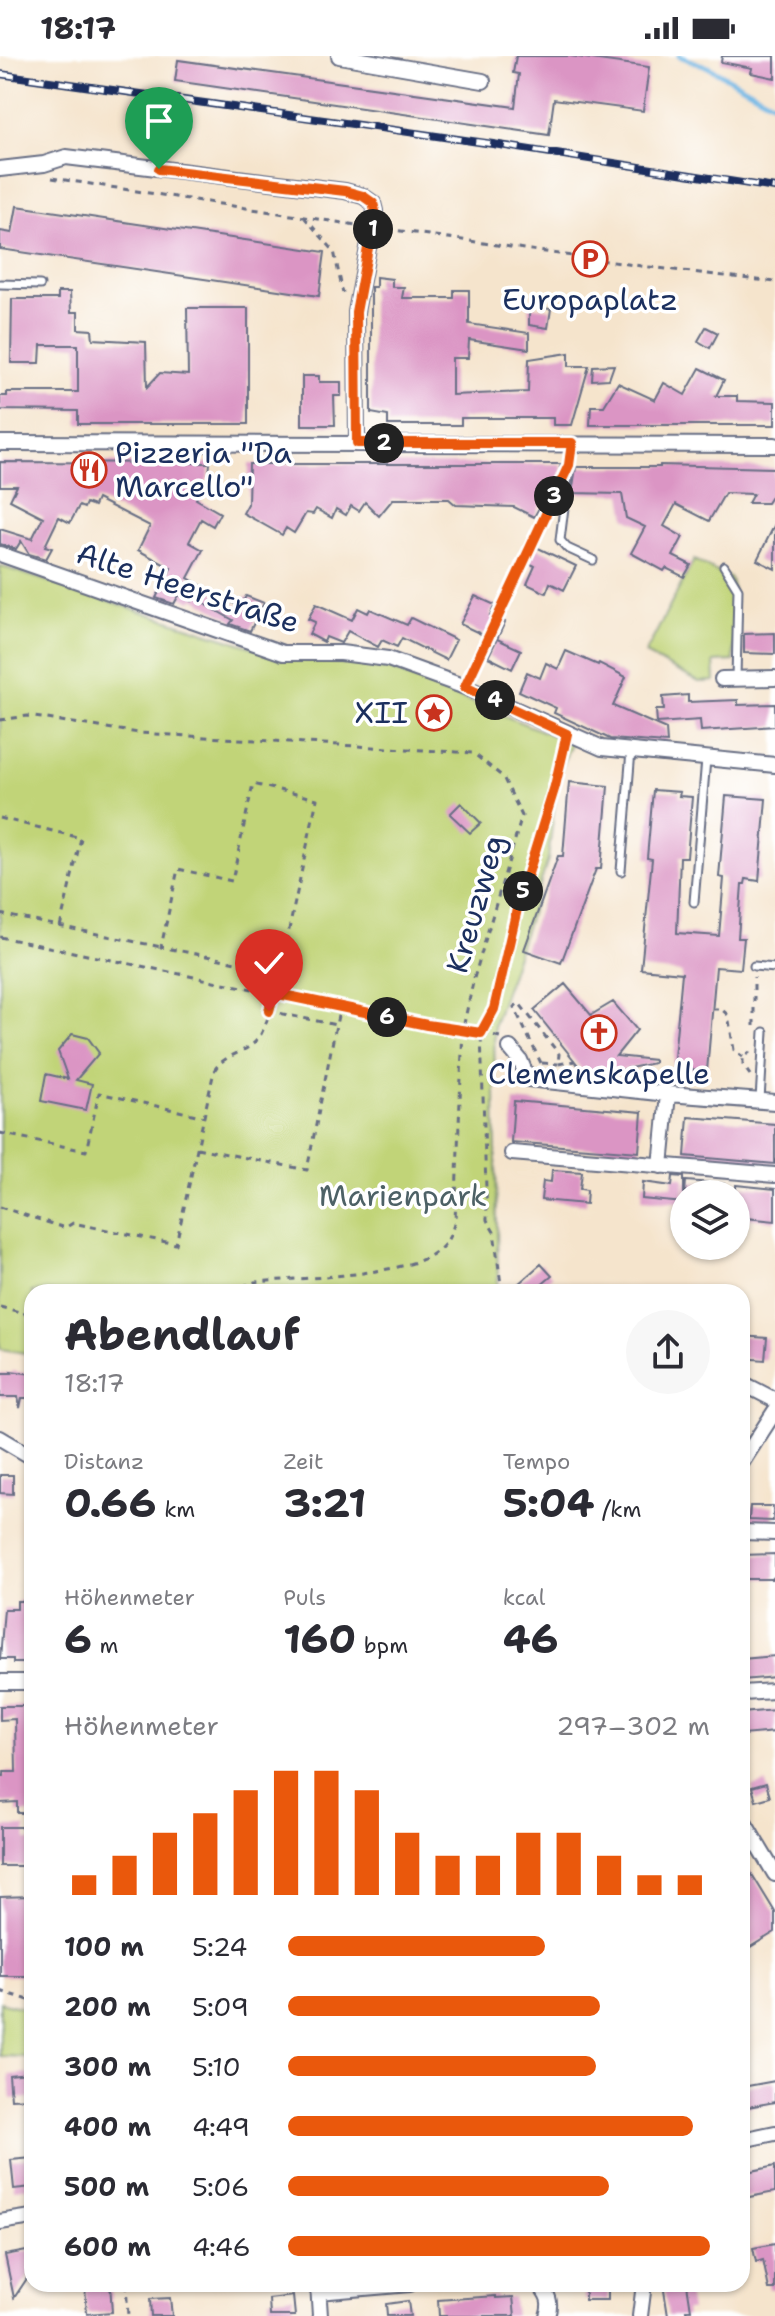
<!DOCTYPE html>
<html lang="de">
<meta charset="utf-8">
<style>
:root{--surface:#fff;--page:#f7f7f7;--text:#2b2b33;--muted:#7c7c81;--accent:#ea580c}
body{margin:0;font-family:"Shantell Sans",sans-serif;background:var(--page);color:var(--text);height:100vh;display:flex;flex-direction:column;font-size:30px;white-space:nowrap}
*{box-sizing:border-box;margin:0}
p{font-size:26px;color:var(--muted)}
.icon{flex:none;width:44px;height:44px;fill:none;stroke:currentColor;stroke-width:2;stroke-linecap:round;stroke-linejoin:round}
.map{position:relative;flex:1;overflow:hidden}
.sheet{position:absolute;left:24px;top:1228px;width:726px;height:1008px;display:flex;flex-direction:column;background:var(--surface);border-radius:24px;box-shadow:0 2px 6px #0004}
.sheet>*{flex:none}
.buttons{position:absolute;left:670px;top:1124px;display:grid;gap:16px}
.buttons a{display:grid;place-items:center;width:80px;height:80px;border-radius:50%;background:var(--surface);box-shadow:0 2px 6px #0004;font-size:40px}
.pin{position:absolute;display:grid;place-items:center;width:68px;height:68px;color:#fff;margin:-82px -34px;border-radius:50% 50% 50% 0;rotate:-45deg;box-shadow:0 0 8px #0007}
.pin .icon{rotate:45deg}
.km{position:absolute;width:40px;height:40px;margin:-20px;border-radius:50%;background:#222;color:#fff;font-size:22px;line-height:40px;text-align:center}
.round{display:grid;place-items:center;flex:none;width:84px;height:84px;border-radius:42px;background:var(--page)}
.summary{display:flex;align-items:center;justify-content:space-between;height:136px;padding:0 40px}
h1{font-size:44px;font-weight:700;line-height:60px}
.figures{display:grid;grid-template-columns:repeat(3,1fr);gap:12px;height:136px;padding:8px 40px}
.figures div{display:grid;align-content:center}
.figures b{font-size:40px;font-weight:700}
.figures small{font-size:22px;font-weight:400}
.figures p{font-size:22px}
.chart{height:224px;padding:16px 40px}
.chart p{display:flex;justify-content:space-between}
.chart svg{width:100%;height:144px;margin-top:8px;stroke:var(--accent);stroke-width:6}
ul{padding:0 40px;list-style:none;font-size:26px}
li{display:grid;grid-template-columns:128px 96px 1fr;align-items:center;height:60px}
li i{height:20px;border-radius:10px;background:var(--accent)}
.status{display:flex;justify-content:space-between;align-items:center;height:56px;padding:0 40px;background:var(--surface);direction:ltr}
.status svg{height:22px;fill:currentColor}
.map>svg:first-child{display:block}
.green{fill:#c1d478;stroke:#6e826b;stroke-width:2}
.lines{fill:none;stroke-linecap:round;stroke-linejoin:round}
.stream{stroke:#6ab3e2;stroke-width:5}
.building{fill:#db95c4}
.lane-casing{stroke:#676e84;stroke-width:11}
.street-casing{stroke:#676e84;stroke-width:18}
.path{stroke:#676e84;stroke-width:3;stroke-dasharray:6 6;stroke-linecap:butt}
.lane{stroke:#fff;stroke-width:7}
.street{stroke:#fff;stroke-width:14}
.rail-casing{stroke:#1b2f5e;stroke-width:8}
.rail{stroke:#fff;stroke-width:5;stroke-dasharray:15;stroke-linecap:butt}
.route-casing{stroke:#fff;stroke-width:16}
.route{stroke:#ea580c;stroke-width:10}
.labels{text-anchor:middle;stroke-width:7;stroke-linejoin:round;paint-order:stroke}
.poi-label{font-size:30px;fill:#1b2f5e;stroke:#fff}
.street-label{font-size:30px;fill:#1b2f5e;stroke:#fff}
.park-label{font-size:30px;fill:#4d6166;stroke:#fff}
</style>
<div class="status"><b>18:17</b><svg viewBox="0 0 49 12"><path d="M0 12V9h3v3zM5 12V6h3v6zM10 12V3h3v9zM15 12V0h3v12zM26 1h20v11H26zM47 4h2v5h-2z"/></svg></div>
<div class="map">
<svg width="775" height="2260" viewBox="0 0 775 2260">
<rect width="100%" height="100%" fill="#fff"/>
<filter id="ink" filterUnits="userSpaceOnUse"><feTurbulence type="fractalNoise" baseFrequency=".0125" numOctaves="2"/><feDisplacementMap in="SourceGraphic" scale="16" xChannelSelector="R" yChannelSelector="G"/><feConvolveMatrix kernelMatrix="1 2 1 2 8 2 1 2 1" color-interpolation-filters="sRGB"/></filter>
<filter id="wash" filterUnits="userSpaceOnUse"><feTurbulence type="fractalNoise" baseFrequency=".006" numOctaves="4" result="noise"/><feDisplacementMap in="SourceGraphic" scale="32" xChannelSelector="R" yChannelSelector="G"/><feGaussianBlur stdDeviation="1.8" result="paint"/><feColorMatrix in="noise" values="0 0 0 0 0 0 0 0 0 0 0 0 0 0 0 0 0 1.4 0 .05"/><feComposite in="paint" operator="in"/></filter>
<g filter="url(#wash)">
<rect width="100%" height="100%" fill="#f5e4cc"/>
<path class="green" d="M694 504 731 523 733 533 734 605 714 606 715 625 699 626 645 598Z
M0 510 283 601 388 612 571 687 558 720 548 804 494 969 498 1236H32V1298L0 1293Z
M0 1946 31 1954 32 2001 0 2000Z"/>
<g class="lines">
<path class="stream" d="M679 0 708 11 775 48"/>
</g>
<g id="blocks">
<path class="building" d="M516 0H570L649 11 643 55 554 43 549 79 175 25 178 4 515 51 519 18 513 17Z
M722 0H775V22L751 17 752 12 721 6Z
M17 150 325 196 319 240 0 193V175L12 177Z
M376 221 392 223V231H404L402 242H454V234H469V268L529 277V293L469 284 468 302H452V339L528 336 529 303 569 297V310H589L572 369H553V362H461V369H388V360L371 357V231H376Z
M58 236H70L71 256H78V273L92 274 93 283 146 286 147 331 160 317 188 319 187 252H248V368H78V355L0 354V340H7V336H78V289H41L40 307H11L12 243H58Z
M529 250 551 253 548 272 529 269Z
M706 271 718 277 710 292 698 285Z
M614 309 609 323 592 324 593 310Z
M700 312 724 324 716 340H737V345L775 346V369H590L591 350H604L618 327 655 344 664 327 685 339Z
M302 320H319V326H341V340H334L335 369H302Z
M0 406 210 407 209 420 196 443 220 457 213 470 201 463 189 486 203 494 188 522 240 551 246 540 264 547 250 575 230 568 233 564 194 542 192 545 179 539 174 548 156 542 171 512 138 494 150 470 97 443 94 450 86 447 84 452 79 450 70 467 59 461 45 490 52 492 46 503 29 498 21 485 16 493 0 488V473L32 483 43 461 10 444 17 430H0Z
M249 408H561L560 411H562L560 428 552 429 534 461 514 451 456 449 449 443H393L379 460 365 446 359 455 351 450 346 459 336 453 332 462 316 453 313 458 306 457 294 477 286 472 282 479 243 457 248 448Z
M660 409 774 412V436L767 447H748L753 438 725 437 709 465 676 448 664 470 683 481 673 500 691 509 684 521 666 512 664 515 631 497 645 471 626 462 622 438 572 437 576 411H660Z
M775 468V513L757 504Z
M534 490 576 510 564 534 550 527 546 537 527 528 535 510 527 506Z
M475 540 495 549 490 559 505 566 497 583 521 594 512 613 488 601 496 585 460 568Z
M316 548 352 564 358 552 368 557 370 553 407 569 411 562 456 584 446 604 402 582 397 591 382 584 378 591 348 575 341 587 326 581 324 586 309 578 315 566 308 563Z
M775 577V598L744 597V578Z
M566 595 598 609 599 607 626 621 613 650 666 673 667 687 610 683 554 657 556 652 519 635 527 616 540 622 546 607 558 613Z
M688 639V646L738 644V649L775 648V670L701 675 700 664 657 667 656 654H664L663 641Z
M569 726 608 730 601 813H596L561 907 524 894 558 800H563Z
M653 734 680 736 679 740 692 741 687 801H680L677 877 719 880 724 822 719 821 726 740 766 743 759 825 746 823 745 828H742L738 882H744L741 913 716 911 707 1015 673 1012 682 917 641 913 652 803 647 802Z
M461 747 481 767 470 777 450 758Z
M565 928 591 959 613 946 637 974 616 1000 654 1004V1007L593 1020 586 1019 534 954Z
M72 978 88 982 99 997 76 1024 92 1028 86 1054 41 1045 46 1018 68 1023 58 995Z
M514 1045 642 1056 639 1096 511 1086Z
M688 1061 775 1068V1108L685 1100Z
M552 1114 582 1116 580 1133 587 1134 586 1148 541 1144 543 1125 551 1126Z
M673 1120 684 1121V1147L642 1143 643 1126 672 1130Z
M686 1125 724 1128 723 1138H685Z
M736 1129 775 1133V1165L736 1161Z
M541 1208 552 1220 533 1236H509Z
M742 1280 767 1282 765 1304 742 1302Z
M11 1315 32 1318V1342H22L20 1352 18 1341H0V1317H12Z
M0 1419H13V1438L0 1437Z
M750 1450H773V1465L749 1464Z
M775 1498V1520L772 1523H742V1499Z
M17 1545H32V1607H13V1603H0L4 1553H17Z
M775 1600V1621L742 1624V1603Z
M0 1650H32V1757H17V1746L0 1747V1720H4V1716H16L15 1663 0 1664Z
M775 1654V1676L742 1679V1657Z
M766 1727 770 1741 756 1745 752 1731Z
M0 1771H25L26 1784H31L32 1810H0Z
M742 1802 775 1856V1876L742 1896Z
M32 1840V1880H28V1920H0V1841Z
M28 2017 32 2026 31 2042 11 2043 9 2019Z
M775 2025V2046L742 2052V2031Z
M32 2102V2131L14 2133 11 2104Z
M775 2110V2136L744 2142 742 2117Z
M775 2188V2233H769L763 2204 756 2206 753 2192Z
M32 2194V2215L14 2242 5 2199Z
M110 2228 112 2256 87 2258 85 2230Z
M585 2228H608V2244H585Z
M663 2228H687L691 2254H686L687 2260H668Z
M293 2240 295 2260H270L269 2243Z
M496 2240V2242L513 2241 515 2260H439L438 2244Z
M170 2242 172 2260H151L150 2243Z
M408 2245 410 2260H387L386 2248Z"/>
</g>
</g>
<g filter="url(#ink)">
<use href="#blocks" fill-opacity="0" stroke="#676e84" stroke-width="2"/>
<g class="lines">
<defs>
<path id="lane" d="M0 228 40 229
M572 387 560 484 567 492 593 504
M724 510 738 533 736 623
M621 815 631 695
M694 846 706 703
M754 910 775 912
M760 1044 764 976"/>
<path id="street" d="M339 0 483 25
M0 113 44 108 66 101 345 135 363 140 373 147 375 155 356 256 357 387
M0 387 775 389
M0 498 283 597H341L388 603 465 631 602 692 775 709
M722 623 775 622
M510 992 520 1004 528 1023 668 1038 775 1046
M512 1097 775 1119
M661 1110 668 1038
M742 1327 775 1344
M0 1382 32 1401
M742 1406 775 1355
M742 1476 775 1477
M0 1626H32
M742 1637 775 1635
M742 1763 775 1818
M742 2084 775 2077
M0 2166 32 2161
M318 2228 320 2260
M539 2228C548 2238 552 2246 547 2260
M318 2236 410 2228
M640 2260 644 2228"/>
</defs>
<use href="#lane" class="lane-casing"/>
<use href="#street" class="street-casing"/>
<path class="path" d="M52 122 356 169
M304 161 334 195 343 237
M387 173 641 210 775 226
M470 619 553 441
M0 664 28 660 139 677 473 697 503 721 522 760 474 922 463 972 455 1165C451 1178 448 1188 436 1196 405 1220 298 1222 255 1226L241 1231 238 1236
M0 762 81 782 60 871
M0 858 161 891
M0 881 427 969 463 972 500 981
M712 953H721L728 959 734 994 743 1001
M269 955 336 969 340 951
M754 970V921
M541 1007 514 951 519 947 559 998 558 1008 575 1005
M542 1007 558 1008
M750 1019 743 1009V1001L750 996
M0 1077 86 1095 99 1037 205 1061
M197 1092 307 1114 336 969
M0 1151 65 1172 73 1167 176 1188 214 1015C224 996 251 998 261 978 275 950 281 913 287 883 297 836 307 790 317 743L253 728 232 825 178 813 161 891 280 915
M502 1236 494 1176 487 1164 481 977 485 965 494 953 517 853 555 730 564 691
M0 1251 32 1259
M0 1935 32 1945
M126 2228 128 2260"/>
<use href="#lane" class="lane"/>
<use href="#street" class="street"/>
<defs>
<path id="rail" d="M0 18 493 88 775 132"/>
</defs>
<use href="#rail" class="rail-casing"/>
<use href="#rail" class="rail"/>
</g>
</g>
<g class="lines" filter="url(#ink)">
<defs>
<path id="route" d="M159 113 345 135 363 140 373 147 375 155 356 256 357 387H572L569 409 465 631 567 678 555 730 517 853 494 953 481 977 427 969 274 937 269 955"/>
</defs>
<use href="#route" class="route-casing"/>
<use href="#route" class="route"/>
</g>
<defs>
<symbol id="parking-ring" viewBox="-11 -11 22 22"><circle r="9.5" fill="#fff" stroke="#c8321e" stroke-width="1.5"/><path d="M-3.5-5.5H1a3.5 3.5 0 0 1 0 7H-1V5.5H-3.5ZM-1-3.4V-.6H.8a1.4 1.4 0 0 0 0-2.8Z" fill="#c8321e"/></symbol>
<symbol id="restaurant-ring" viewBox="-11 -11 22 22"><circle r="9.5" fill="#fff" stroke="#c8321e" stroke-width="1.5"/><path d="M-5-6h1v4h1v-4h1v4h1v-4h1v5L-1.5 .5V6h-2V.5L-5-1ZM5-6V6H3V1.5H1.5Q1.5-4 5-6Z" fill="#c8321e"/></symbol>
<symbol id="sight-ring" viewBox="-11 -11 22 22"><circle r="9.5" fill="#fff" stroke="#c8321e" stroke-width="1.5"/><path d="M0-6L1.8-2.2L6-1.7L2.9 1.2L3.7 5.4L0 3.3L-3.7 5.4L-2.9 1.2L-6-1.7L-1.8-2.2Z" fill="#c8321e"/></symbol>
<symbol id="church-ring" viewBox="-11 -11 22 22"><circle r="9.5" fill="#fff" stroke="#c8321e" stroke-width="1.5"/><path d="M-1.2-6h2.4v3.5h3.3v2.4h-3.3V6h-2.4V-.1h-3.3v-2.4h3.3Z" fill="#c8321e"/></symbol>
</defs>
<g fill-rule="evenodd">
<use href="#parking-ring" x="570" y="183" width="40" height="40"/>
<use href="#restaurant-ring" x="69" y="394" width="40" height="40"/>
<use href="#sight-ring" x="414" y="637" width="40" height="40"/>
<use href="#church-ring" x="579" y="957" width="40" height="40"/>
</g>
<g class="labels">
<g class="poi-label">
<text x="590" y="254">Europaplatz</text>
<text x="115" y="407" text-anchor="start">Pizzeria "Da<tspan x="115" dy="34">Marcello"</tspan></text>
<text x="408" y="667" text-anchor="end">XII</text>
<text x="599" y="1028">Clemenskapelle</text>
</g>
<g class="street-label">
<text transform="translate(188 532) rotate(18)" y="10">Alte Heerstraße</text>
<text transform="translate(476 848) rotate(-74)" y="10">Kreuzweg</text>
</g>
<g class="park-label">
<text x="403" y="1150">Marienpark</text>
</g>
</g>
</svg>
<div class="buttons">
<a><svg class="icon" aria-label="layers" viewBox="0 0 24 24"><path d="M12 4l9 5-9 5-9-5zM3 14l9 5 9-5"/></svg></a>
</div>
<div class="pin" style="left:159px;top:113px;background:#1e9e55"><svg class="icon" aria-label="arrive" viewBox="0 0 24 24"><path d="M6 21V4h12l-3 4 3 4H6"/></svg></div>
<div class="pin" style="left:269px;top:955px;background:#d93025"><svg class="icon" aria-label="check" viewBox="0 0 24 24"><path d="M5 12l5 5 9-10"/></svg></div>
<b class="km" style="left:373px;top:173px">1</b>
<b class="km" style="left:384px;top:387px">2</b>
<b class="km" style="left:554px;top:440px">3</b>
<b class="km" style="left:495px;top:644px">4</b>
<b class="km" style="left:523px;top:835px">5</b>
<b class="km" style="left:387px;top:961px">6</b>
<section class="sheet">
<div class="summary"><div><h1>Abendlauf</h1><p>18:17</p></div><a class="round"><svg class="icon" aria-label="share" viewBox="0 0 24 24"><path d="M12 15V3M7 8l5-5 5 5M5 13v7h14v-7"/></svg></a></div>
<div class="figures">
<div><p>Distanz</p><b>0.66<small> km</small></b></div>
<div><p>Zeit</p><b>3:21</b></div>
<div><p>Tempo</p><b>5:04<small> /km</small></b></div>
</div>
<div class="figures">
<div><p>Höhenmeter</p><b>6<small> m</small></b></div>
<div><p>Puls</p><b>160<small> bpm</small></b></div>
<div><p>kcal</p><b>46</b></div>
</div>
<div class="chart"><p><span>Höhenmeter</span>297–302 m</p>
<svg viewBox="0 0 160 44" preserveAspectRatio="none"><path d="M5 44V38M15 44V32M25 44V25M35 44V19M45 44V12M55 44V6M65 44V6M75 44V12M85 44V25M95 44V32M105 44V32M115 44V25M125 44V25M135 44V32M145 44V38M155 44V38"/></svg>
</div>
<ul>
<li><b>100 m</b>5:24<i style="width:61%"></i></li>
<li><b>200 m</b>5:09<i style="width:74%"></i></li>
<li><b>300 m</b>5:10<i style="width:73%"></i></li>
<li><b>400 m</b>4:49<i style="width:96%"></i></li>
<li><b>500 m</b>5:06<i style="width:76%"></i></li>
<li><b>600 m</b>4:46<i style="width:100%"></i></li>
</ul>
</section>
</div>
